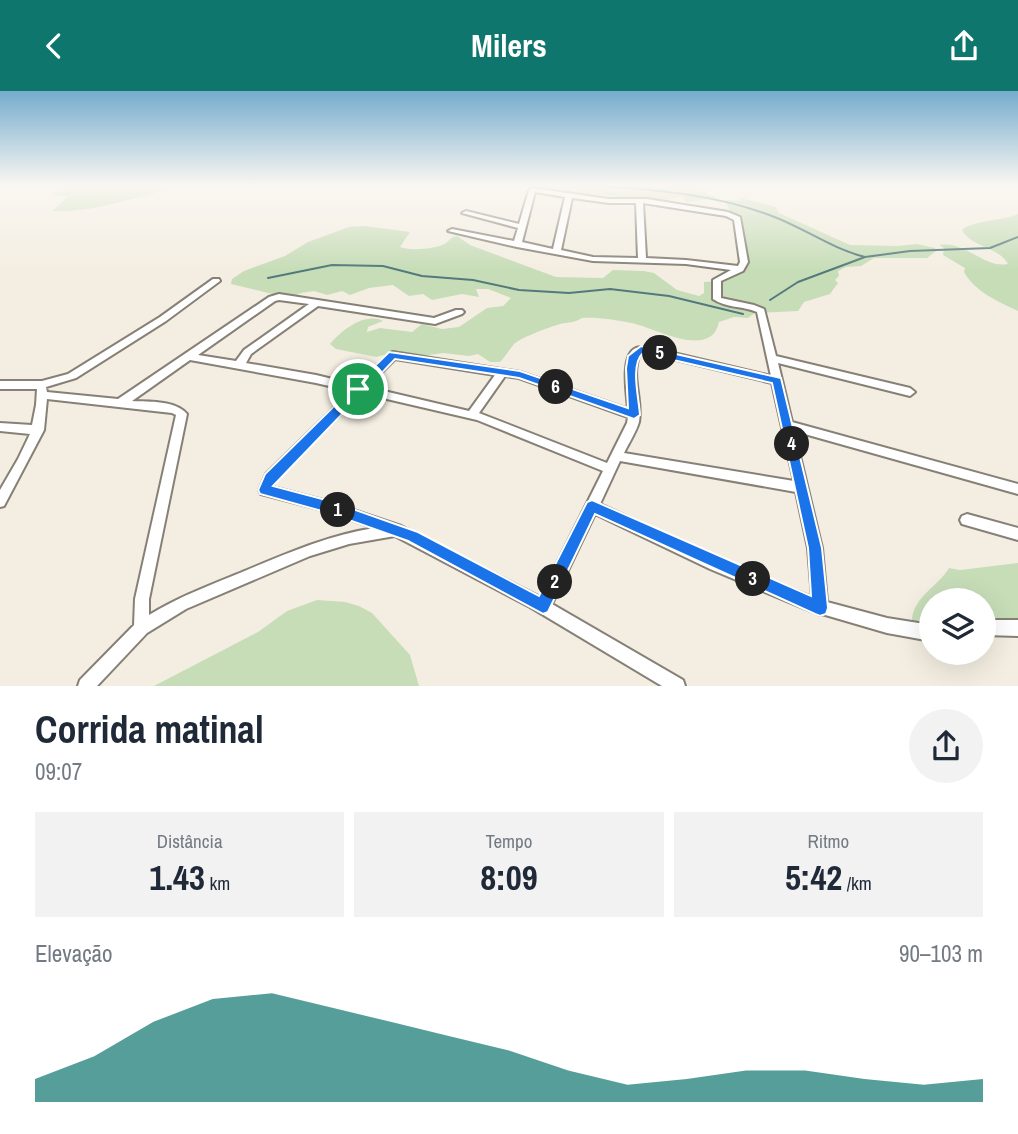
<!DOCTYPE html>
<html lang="pt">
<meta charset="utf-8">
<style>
:root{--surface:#fff;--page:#f2f2f3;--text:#1f2937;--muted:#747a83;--accent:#0f766e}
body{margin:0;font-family:"Archivo Narrow",sans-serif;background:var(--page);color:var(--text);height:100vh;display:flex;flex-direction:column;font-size:26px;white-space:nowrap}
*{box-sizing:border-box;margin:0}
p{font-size:23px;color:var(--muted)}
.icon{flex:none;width:38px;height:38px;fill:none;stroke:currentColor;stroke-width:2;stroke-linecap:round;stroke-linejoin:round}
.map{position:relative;height:595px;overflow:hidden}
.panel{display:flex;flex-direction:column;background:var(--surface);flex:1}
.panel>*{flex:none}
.tools{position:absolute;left:919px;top:497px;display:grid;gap:14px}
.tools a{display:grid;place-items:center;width:77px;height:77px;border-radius:50%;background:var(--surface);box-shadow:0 7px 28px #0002;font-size:35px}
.pin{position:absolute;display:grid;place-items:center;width:60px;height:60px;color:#fff;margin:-30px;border:4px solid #fff;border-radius:50%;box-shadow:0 2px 7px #0007}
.km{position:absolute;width:35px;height:35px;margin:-18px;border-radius:50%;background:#222;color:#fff;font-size:19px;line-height:35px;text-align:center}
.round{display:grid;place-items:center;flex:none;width:74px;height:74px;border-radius:37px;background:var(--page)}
.summary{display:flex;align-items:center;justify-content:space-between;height:119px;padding:0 35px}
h1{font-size:38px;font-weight:800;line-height:52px}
.stats{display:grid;grid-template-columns:repeat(3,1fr);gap:10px;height:119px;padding:7px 35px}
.stats div{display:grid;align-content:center;border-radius:0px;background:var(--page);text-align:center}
.stats b{font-size:35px;font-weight:800}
.stats small{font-size:19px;font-weight:400}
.stats p{font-size:19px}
.chart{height:196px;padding:14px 35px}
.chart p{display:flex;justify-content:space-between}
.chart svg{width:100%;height:126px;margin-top:7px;fill:var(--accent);opacity:.7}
header{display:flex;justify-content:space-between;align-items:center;height:91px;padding:0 35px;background:var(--accent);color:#fff;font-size:32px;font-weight:800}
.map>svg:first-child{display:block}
.green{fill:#c7ddb8}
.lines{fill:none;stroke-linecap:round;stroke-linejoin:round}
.stream{stroke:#54797c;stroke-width:2}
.minor-casing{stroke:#868076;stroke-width:4}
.minor{fill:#fff;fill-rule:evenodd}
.route{fill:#1a73e8;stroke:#fff;stroke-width:2;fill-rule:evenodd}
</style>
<header><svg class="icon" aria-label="back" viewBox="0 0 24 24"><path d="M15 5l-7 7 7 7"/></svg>Milers<svg class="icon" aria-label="share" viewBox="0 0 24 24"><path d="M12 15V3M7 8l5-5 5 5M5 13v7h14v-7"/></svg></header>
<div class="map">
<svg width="1018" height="595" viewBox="0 0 1018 595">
<rect width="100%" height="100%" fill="#f4eee2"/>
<path class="green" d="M63 95H189C143 102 100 122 52 120L68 105 52 104Z
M531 95H696L710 98 706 103 717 107 686 111 682 105C660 113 628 108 606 104 582 100 557 108 531 95Z
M737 106 776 116 779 122 850 154 897 155 917 153 935 157 936 160 927 167H874L861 175 846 176 838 180 839 185 835 189 838 192 830 203 804 211 798 220 755 222 748 227 734 226 719 231C711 270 654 236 631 232 616 229 597 226 582 227 575 232 568 231 560 233 550 236 522 246 514 253 509 259 505 266 500 271H490L478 263 469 265 443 262 415 266 400 260 376 266 336 258 330 253C342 239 365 221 383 230L368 236 367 241 380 237 412 241 422 233 442 238 459 236 487 217 503 215 511 207 488 198H476L479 206 462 203 432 209 423 203 409 205 393 194 369 197 350 204 342 200 327 204 314 200 301 202 289 207 231 193 232 188 244 180 285 165 308 151 349 136 364 135 410 141 400 156C411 160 431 158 442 154 450 151 449 146 457 145L470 154 556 186 603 187 613 179 644 180 654 182 677 199 699 205 704 202V191L721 190 715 186 725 181 727 177 737 173 740 169 739 143 743 141 737 137 725 109 742 110Z
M1018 123V220C999 211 975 201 964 181L965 177 943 164 944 157 939 154C966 149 984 178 1008 173 998 155 972 157 962 139 973 129 1004 130 1018 123Z
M1018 472V530L984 532V509H931V538L912 532C911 507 938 496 949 477L960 479Z
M317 509 345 511 359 515 372 522 410 564 419 595H154L258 541 287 520Z"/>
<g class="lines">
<path class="stream" d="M599 95C660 99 720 104 777 127 807 139 833 158 865 166
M268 187 332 174 383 175 422 185 473 189 519 199 569 202 610 198 669 205 743 223
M770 209 798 191 865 166 910 160 990 157 1018 146"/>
<defs>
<path id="minor" d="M532 97 609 108H647L728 121 740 126 748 171 743 180 721 190V207L754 214 764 218 776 265 910 297 915 301 910 305 778 272 792 331 1018 393V403L794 340 822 457 827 511 887 527 931 534V550L887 542 822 523 820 524 710 478 595 423 552 513 683 589 685 595H662L530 516 395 445 349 453 310 465 186 518 147 542 97 595H78L80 589 134 534 135 508 176 324 172 322 47 308 44 339 4 415 0 416V399L18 368 30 343 0 340V332L32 334 36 314 37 298H0V290H42L68 283 160 226 213 188H219L220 190 166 230 76 287 46 296 47 301 118 308 269 206 279 203 434 227 456 219H462L464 221 462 223 435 233 318 215 251 263 246 272 316 284 357 294 390 262 393 261 520 281 628 318C627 304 620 263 636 257 640 256 644 256 648 256L771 285 757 221C743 215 726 217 713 208V189L731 179 686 173 593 170 517 156 448 140 452 138 514 150 518 137 462 122 466 120 519 133 529 99ZM535 101 565 106 553 158 522 151ZM572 107 609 112H636L638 167 593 166 561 159ZM643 112 726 125 734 129 740 171 738 175 686 169 646 167ZM279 209 309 213 244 259 236 270 198 264 275 210ZM648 262 772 292 794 390 624 362C629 352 636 341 639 331 643 308 630 285 640 263ZM395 268 495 284 469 320 367 296ZM190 269 316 292 351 300 266 383 259 399 261 403 265 404 330 421 374 437C329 444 288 462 247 479 213 493 180 505 149 524V508L187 323C175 309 150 311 132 310ZM505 285 519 287 628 326 627 332 607 372 479 322ZM361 302 477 329 603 380 540 506 401 435 330 411 273 396 275 390ZM620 370 796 401 808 457 812 506 720 469 600 413Z
M967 423 1018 437V449L962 433 960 429 962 425Z
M984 529H1018V545L984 544Z"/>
</defs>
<use href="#minor" class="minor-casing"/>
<use href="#minor" class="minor"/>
</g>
<linearGradient id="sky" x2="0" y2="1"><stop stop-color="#75accd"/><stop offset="0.53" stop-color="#faf7f2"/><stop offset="1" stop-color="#faf7f2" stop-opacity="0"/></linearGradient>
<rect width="1018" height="178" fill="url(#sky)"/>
<path class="route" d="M641 255 781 287 822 457 828 517 826 523 820 525 815 523 595 423 548 521 543 523 408 450 329 422 260 403 258 399 265 383 389 261 520 280 628 317 626 277 628 265ZM643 262 772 292 808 457 811 505 592 409 587 411 539 505 418 441 330 410 273 395 395 268 519 287 634 328 640 324C639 307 630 274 643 262Z"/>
</svg>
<div class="tools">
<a><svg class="icon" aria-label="layers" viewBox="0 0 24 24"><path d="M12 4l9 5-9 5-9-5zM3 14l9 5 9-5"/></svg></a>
</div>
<div class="pin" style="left:358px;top:298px;background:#1e9e55"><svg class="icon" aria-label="arrive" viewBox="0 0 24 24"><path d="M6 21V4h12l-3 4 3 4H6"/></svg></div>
<b class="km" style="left:338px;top:419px">1</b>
<b class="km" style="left:555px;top:491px">2</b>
<b class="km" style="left:753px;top:488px">3</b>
<b class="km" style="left:792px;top:353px">4</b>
<b class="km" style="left:660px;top:262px">5</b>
<b class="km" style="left:556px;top:296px">6</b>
</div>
<section class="panel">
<div class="summary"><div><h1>Corrida matinal</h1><p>09:07</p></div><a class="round"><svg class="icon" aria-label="share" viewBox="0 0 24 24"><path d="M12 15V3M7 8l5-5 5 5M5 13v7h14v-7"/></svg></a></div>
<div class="stats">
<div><p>Distância</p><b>1.43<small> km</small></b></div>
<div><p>Tempo</p><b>8:09</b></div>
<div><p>Ritmo</p><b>5:42<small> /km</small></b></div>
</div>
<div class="chart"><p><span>Elevação</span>90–103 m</p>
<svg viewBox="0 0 160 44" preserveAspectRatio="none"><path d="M0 44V36L10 28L20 16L30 8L40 6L50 11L60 16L70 21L80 26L90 33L100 38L110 36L120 33L130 33L140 36L150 38L160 36V44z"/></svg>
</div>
</section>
